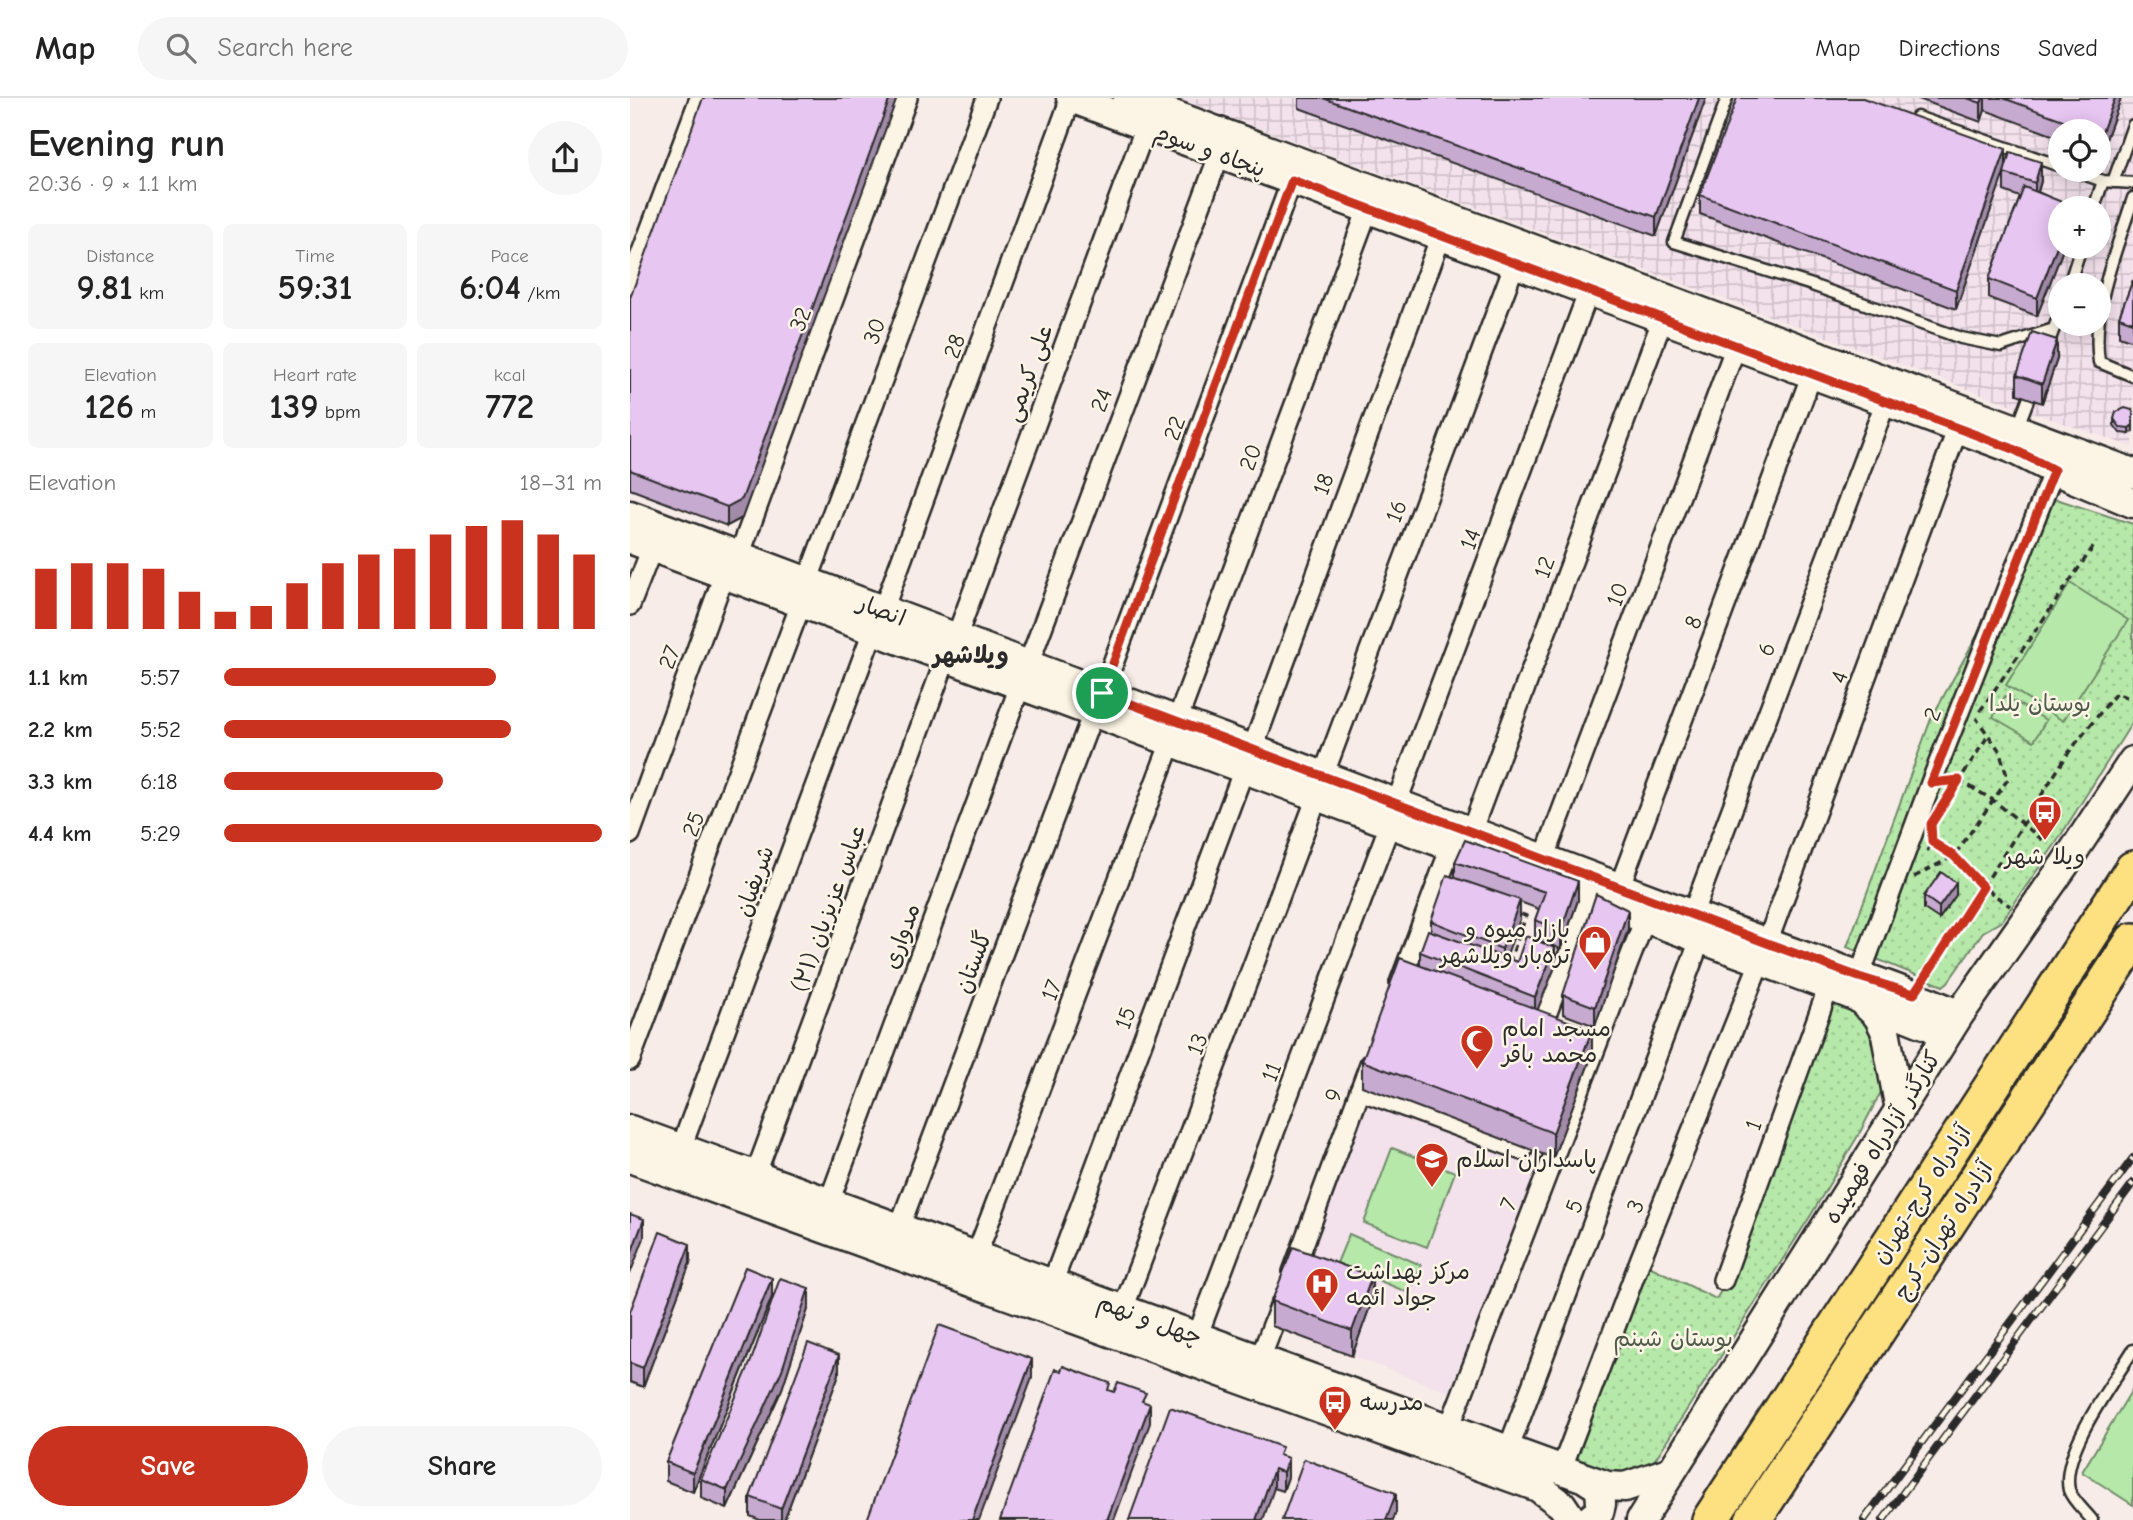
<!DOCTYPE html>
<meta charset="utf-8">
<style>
:root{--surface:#fff;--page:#f6f6f6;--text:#222;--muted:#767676;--line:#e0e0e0;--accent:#c8321e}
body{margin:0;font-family:"Comic Neue","Playpen Sans Arabic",sans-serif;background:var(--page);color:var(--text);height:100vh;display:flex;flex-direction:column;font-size:26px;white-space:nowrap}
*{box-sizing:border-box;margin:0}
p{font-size:23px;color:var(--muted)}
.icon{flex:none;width:38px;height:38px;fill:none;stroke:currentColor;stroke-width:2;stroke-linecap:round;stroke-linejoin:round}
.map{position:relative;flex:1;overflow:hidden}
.panel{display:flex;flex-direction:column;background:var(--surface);width:630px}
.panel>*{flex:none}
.tools{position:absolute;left:1418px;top:21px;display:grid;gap:14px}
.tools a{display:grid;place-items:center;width:63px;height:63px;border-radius:50%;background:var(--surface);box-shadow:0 4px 18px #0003;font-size:35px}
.pin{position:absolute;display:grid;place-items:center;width:60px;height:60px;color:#fff;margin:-30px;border:4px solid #fff;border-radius:50%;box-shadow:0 2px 7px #0007}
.round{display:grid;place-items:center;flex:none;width:74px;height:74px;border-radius:37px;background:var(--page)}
.head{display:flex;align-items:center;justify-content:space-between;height:119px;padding:0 28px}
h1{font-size:38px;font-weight:800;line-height:52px}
.figures{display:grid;grid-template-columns:repeat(3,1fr);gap:10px;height:119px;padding:7px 28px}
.figures div{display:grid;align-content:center;border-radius:10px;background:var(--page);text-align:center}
.figures b{font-size:35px;font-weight:800}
.figures small{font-size:19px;font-weight:400}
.figures p{font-size:19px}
.chart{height:196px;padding:14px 28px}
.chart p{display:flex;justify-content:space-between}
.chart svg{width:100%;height:126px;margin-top:7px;stroke:var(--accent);stroke-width:6}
.primary-button{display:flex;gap:14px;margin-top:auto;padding:14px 28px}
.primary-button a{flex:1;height:80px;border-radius:42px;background:var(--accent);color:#fff;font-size:28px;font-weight:800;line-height:80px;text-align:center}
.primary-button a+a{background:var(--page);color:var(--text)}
ul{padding:0 28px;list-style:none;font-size:23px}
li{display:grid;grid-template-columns:112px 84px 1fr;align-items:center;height:52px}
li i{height:18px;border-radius:9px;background:var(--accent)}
header{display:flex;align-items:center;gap:42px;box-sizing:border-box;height:98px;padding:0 35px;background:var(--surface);border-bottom:2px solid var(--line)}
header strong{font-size:33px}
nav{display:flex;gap:38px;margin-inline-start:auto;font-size:24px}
.search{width:490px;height:63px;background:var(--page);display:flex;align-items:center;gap:18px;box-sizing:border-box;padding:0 24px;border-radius:38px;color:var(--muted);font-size:26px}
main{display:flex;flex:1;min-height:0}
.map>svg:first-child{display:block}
.built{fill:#f3e1eb}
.industrial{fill:url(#industrial-grid);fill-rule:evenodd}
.park{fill:url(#park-dots);stroke:#708a6a;stroke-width:2}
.pitch{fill:#b6e9a9;stroke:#708a6a;stroke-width:2}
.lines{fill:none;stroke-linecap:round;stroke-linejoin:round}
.lane-casing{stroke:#2b2b2b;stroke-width:15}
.street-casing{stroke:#2b2b2b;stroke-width:24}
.secondary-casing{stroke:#2b2b2b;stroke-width:33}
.highway-casing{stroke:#2b2b2b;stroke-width:40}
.path{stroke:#2b2b2b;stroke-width:3.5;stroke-dasharray:7 5;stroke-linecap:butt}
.lane{stroke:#fcf5e5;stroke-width:10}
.street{stroke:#fcf5e5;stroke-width:19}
.secondary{stroke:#fcf5e5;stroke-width:28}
.highway{stroke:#fde080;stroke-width:35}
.rail-casing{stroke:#2b2b2b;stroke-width:8}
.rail{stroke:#fcf5e5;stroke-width:5;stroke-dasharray:16;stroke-linecap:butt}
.wall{fill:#c7aad0;stroke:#2b2b2b;stroke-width:2}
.shaded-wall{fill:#a28ba9;stroke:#2b2b2b;stroke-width:2}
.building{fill:#e7c6f2;stroke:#2b2b2b;stroke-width:2}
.route-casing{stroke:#fff;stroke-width:14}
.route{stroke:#c8321e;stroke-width:9}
.labels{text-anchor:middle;stroke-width:5;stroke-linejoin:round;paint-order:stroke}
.street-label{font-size:23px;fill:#2b2b2b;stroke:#fcf5e5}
.park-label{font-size:23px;fill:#4e5a4a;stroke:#fcf5e5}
.poi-label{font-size:23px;fill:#2b2b2b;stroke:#fcf5e5;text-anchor:start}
.neighbourhood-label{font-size:24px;font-weight:bold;fill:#2b2b2b;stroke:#fcf5e5}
</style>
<header>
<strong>Map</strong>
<div class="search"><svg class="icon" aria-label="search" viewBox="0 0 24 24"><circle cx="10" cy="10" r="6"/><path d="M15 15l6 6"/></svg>Search here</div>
<nav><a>Map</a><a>Directions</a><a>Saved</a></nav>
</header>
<main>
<section class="panel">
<div class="head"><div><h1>Evening run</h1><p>20:36 · 9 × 1.1 km</p></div><a class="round"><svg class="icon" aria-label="share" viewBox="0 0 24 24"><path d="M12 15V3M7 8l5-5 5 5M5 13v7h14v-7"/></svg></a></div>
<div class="figures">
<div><p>Distance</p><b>9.81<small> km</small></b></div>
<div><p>Time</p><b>59:31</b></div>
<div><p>Pace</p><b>6:04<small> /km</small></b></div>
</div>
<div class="figures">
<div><p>Elevation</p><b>126<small> m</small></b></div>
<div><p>Heart rate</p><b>139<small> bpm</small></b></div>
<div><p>kcal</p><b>772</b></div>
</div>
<div class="chart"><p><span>Elevation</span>18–31 m</p>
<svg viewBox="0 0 160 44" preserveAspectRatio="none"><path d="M5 44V23M15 44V21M25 44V21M35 44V23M45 44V31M55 44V38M65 44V36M75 44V28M85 44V21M95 44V18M105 44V16M115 44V11M125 44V8M135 44V6M145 44V11M155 44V18"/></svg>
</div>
<ul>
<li><b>1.1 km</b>5:57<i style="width:72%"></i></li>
<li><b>2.2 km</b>5:52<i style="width:76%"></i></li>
<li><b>3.3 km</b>6:18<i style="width:58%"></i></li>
<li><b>4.4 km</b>5:29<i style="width:100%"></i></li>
</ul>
<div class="primary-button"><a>Save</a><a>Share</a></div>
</section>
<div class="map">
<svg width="1503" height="1422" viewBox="0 0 1503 1422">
<defs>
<pattern id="industrial-grid" width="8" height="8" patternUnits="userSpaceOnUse" patternTransform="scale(1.75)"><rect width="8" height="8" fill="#f3e1eb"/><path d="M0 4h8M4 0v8" fill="none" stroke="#d0c1ca"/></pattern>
<pattern id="park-dots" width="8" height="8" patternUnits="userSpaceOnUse" patternTransform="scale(1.75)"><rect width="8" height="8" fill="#b6e9a9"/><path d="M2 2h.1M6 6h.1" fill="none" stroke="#9dc892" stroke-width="1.8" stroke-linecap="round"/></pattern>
</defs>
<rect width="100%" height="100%" fill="#f8ece8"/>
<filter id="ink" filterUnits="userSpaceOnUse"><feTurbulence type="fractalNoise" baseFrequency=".0143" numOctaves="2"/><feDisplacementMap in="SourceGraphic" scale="14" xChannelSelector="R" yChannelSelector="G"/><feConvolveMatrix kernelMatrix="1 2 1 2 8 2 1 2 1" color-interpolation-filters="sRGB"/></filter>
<g filter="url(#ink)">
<path class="built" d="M729 995 920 1066 832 1299 722 1258 742 1203 663 1174Z"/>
<path class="industrial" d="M547 0H1503V349L1395 312ZM1430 33H1468V72H1430ZM1430 110H1468V149H1430ZM1430 187H1468V226H1430Z"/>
<path class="park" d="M1423 400 1503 426V623L1426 745 1372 823 1353 834 1318 884 1313 888 1217 849 1301 621Z
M1202 896 1240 922 1253 979 1251 994 1229 1036 1181 1117 1028 1357 1020 1368 996 1379 941 1370 1015 1166 1086 1201 1101 1177Z"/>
<path class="pitch" d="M1440 485 1498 522 1433 623 1376 587Z
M1375 598 1416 622 1404 643 1363 619Z
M762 1050 825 1074 797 1149 734 1125Z
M719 1136 791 1167 779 1195 707 1165Z
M1503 1290V1407L1452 1374Z"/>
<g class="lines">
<defs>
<path id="lane" d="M1097 0 1044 144 1179 186 1331 240 1371 248 1424 231
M1287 19 1430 68
M1441 72 1473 83
M1483 84 1503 27
M1503 100C1487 152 1461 208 1469 264L1503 278
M1464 110 1473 83 1503 85
M1439 187 1451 149
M1416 252 1430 214
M1387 331 1403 289
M1462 1422C1456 1414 1442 1402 1439 1392 1430 1354 1483 1285 1503 1252"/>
<path id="street" d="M0 186 70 0
M109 458 277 0
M177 484 357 0
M0 507 22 450
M253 512 441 0
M326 540 516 28
M398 567 590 55
M472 595 662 82
M547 623 738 111
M622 652 811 138
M693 678 885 165
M766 706 959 193
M841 734 1033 220
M0 736 94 477
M914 761 1106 248
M989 790 1182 276
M1062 817 1256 303
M1137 845 1328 330
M1229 879 1301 685 1424 372
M770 885 821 749
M904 930 910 933 960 800
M0 962 171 506
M730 992 892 1052
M51 1050 243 533
M125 1078 316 560
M199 1104 390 588
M269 1130 463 615
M346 1158 541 644
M663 1174 740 966
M1093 1182 1199 888
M422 1186 614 671
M493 1211 687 699
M567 1239 760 726
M630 1261 651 1206
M819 1330 1015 821
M878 1352 1070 842
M931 1372 1011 1160 1130 864"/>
<path id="secondary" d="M441 0 1381 350 1424 372 1503 405
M498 0 1503 375
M0 417 1137 845C1201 869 1267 888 1329 917
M0 441 866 765
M914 783 1199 888 1317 935
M1231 902 1248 918 1255 932 1270 1012
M0 1032 977 1388 995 1389 1041 1373
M0 1060 908 1389 932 1407 942 1422
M956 1381 970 1390 971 1406 969 1414 959 1422
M1011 1422 1329 917 1435 766 1503 663"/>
<path id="highway" d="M1080 1422 1503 771
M1123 1422 1503 843"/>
</defs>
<use href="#lane" class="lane-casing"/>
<use href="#street" class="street-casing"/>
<use href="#secondary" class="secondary-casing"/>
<use href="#highway" class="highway-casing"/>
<path class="path" d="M1350 613 1466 445
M1329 682 1363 702 1415 744
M1314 706 1358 638
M1303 745 1324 758 1353 789 1380 808
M1297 753 1302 744V738
M1284 779 1324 758 1378 681 1369 652 1346 620
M879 865 896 818 888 815
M1295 880 1439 654 1486 595 1503 602"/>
<use href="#lane" class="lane"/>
<use href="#street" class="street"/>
<use href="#secondary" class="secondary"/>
<use href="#highway" class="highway"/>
<defs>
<path id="rail" d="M1234 1422 1503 1060
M1253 1422 1503 1085"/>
</defs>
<use href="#rail" class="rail-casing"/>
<use href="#rail" class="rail"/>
</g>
<path class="wall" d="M669 0H1076L1026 138 669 10Z
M1286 0H1491L1471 55 1468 54V33H1430V40L1355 12 1351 24Z
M1376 69 1411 83 1408 94 1442 110 1430 149H1434L1407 218 1359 200V181L1390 99 1374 93V74L1326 211 1070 116V97Z
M1503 182V243L1489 238V219Z
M0 200 112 420 97 428 0 391Z
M1427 261 1412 305 1387 296V277Z
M1502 312 1499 336 1490 335 1484 327V321Z
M825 764 948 802 931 851 905 841V822L909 811 890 804V821L875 860 887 864 925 869 907 911 962 957 923 1060 732 988V963L790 867V854L801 833V823L825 780Z
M1326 797 1309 821 1294 811V798Z
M998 831 965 928 933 916V897Z
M60 1165 13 1289 0 1284V1214Z
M142 1199 63 1394 36 1383V1364Z
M642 1203H742L722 1258 642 1228Z
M179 1208 152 1291 97 1411 71 1400V1381Z
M209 1276 154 1422H130L120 1418V1399Z
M652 1358 658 1379 653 1393 644 1390 499 1422Z"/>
<path class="shaded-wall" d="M260 0H267L112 420 97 428V409Z
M1069 0H1076L1026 138V119Z
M1353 0H1355V12L1351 24V5Z
M1485 0H1491L1471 55V36Z
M1376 51V69L1326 211V192Z
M1411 64V83L1405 103V85Z
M1430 140V149H1434L1407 218V200Z
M1427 242V261L1412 305V286Z
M1503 327V333L1499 336V330Z
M948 783V802L931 851V832Z
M1326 785V797L1309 821V809Z
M890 802V821L872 870V851Z
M998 812V831L965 928V909Z
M925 850V869L905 918V899Z
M962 932V957L923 1060V1035Z
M14 1121V1140L0 1176V1158Z
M60 1146V1165L13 1289V1270Z
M742 1178V1203L722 1258V1233Z
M142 1180V1199L63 1394V1375Z
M179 1190V1208L152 1291 97 1411V1392Z
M209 1257V1276L154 1422H151V1411Z
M402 1261V1280L349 1422H342Z
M520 1306V1325L484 1422H477Z
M658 1360V1379L653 1393V1374Z
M644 1371V1390L633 1422H626Z
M766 1395V1414L763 1422H756Z"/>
<path class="building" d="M73 0H260L112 401 97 409 0 372V200Z
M693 0H1069L1026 119Z
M1107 0H1233L1376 51 1326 192 1070 97Z
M1337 0H1353L1351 5Z
M1373 0H1485L1471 36 1468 35V33H1463Z
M1380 54 1411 64 1405 85 1374 75Z
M1394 89 1442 108 1441 110H1430V140L1407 200 1359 181Z
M1503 182V224L1489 219Z
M1402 234 1427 242 1412 286 1387 277Z
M1495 310 1502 312 1503 314V327L1499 330 1490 329 1484 321 1486 314Z
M835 742 948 783 931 832 905 822 915 794 825 764Z
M1311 774 1326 785 1309 809 1294 798Z
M817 777 890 802 872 851 801 823Z
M966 796 998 812 965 909 933 897Z
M798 832 887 864 896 838 925 850 905 899 790 854Z
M770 860 962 932 923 1035 732 963Z
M0 1116 14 1121 0 1158Z
M30 1134 60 1146 13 1270 0 1265V1214Z
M663 1149 742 1178 722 1233 642 1203Z
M115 1169 142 1180 63 1375 36 1364Z
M150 1180 179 1190 152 1272 97 1392 71 1381 121 1263Z
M309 1227 402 1261 342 1422H237Z
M178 1245 209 1257 151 1411 120 1399Z
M433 1268 480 1285 478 1292 484 1294 488 1285 516 1295 512 1303 520 1306 477 1422H370L425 1271 431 1273Z
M540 1309 652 1349 649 1357 658 1360 653 1374 644 1371 626 1422H499Z
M674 1361 766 1395 756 1422H652Z"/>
</g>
<g class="lines" filter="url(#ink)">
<defs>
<path id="route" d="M662 82 1381 350 1424 372 1301 685 1329 682 1301 726 1302 744 1324 758 1353 789 1284 896 1229 879 1137 845 472 595Z"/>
</defs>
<use href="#route" class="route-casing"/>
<use href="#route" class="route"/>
</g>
<defs>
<symbol id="bus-pin" viewBox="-11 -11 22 30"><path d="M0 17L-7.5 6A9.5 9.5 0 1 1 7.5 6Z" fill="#c8321e" stroke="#fcf5e5"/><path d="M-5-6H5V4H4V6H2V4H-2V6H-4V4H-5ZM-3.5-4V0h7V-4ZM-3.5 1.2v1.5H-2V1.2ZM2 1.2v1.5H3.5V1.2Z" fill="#fff"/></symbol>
<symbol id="shop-pin" viewBox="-11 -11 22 30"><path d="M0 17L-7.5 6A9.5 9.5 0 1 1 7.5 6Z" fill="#c8321e" stroke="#fcf5e5"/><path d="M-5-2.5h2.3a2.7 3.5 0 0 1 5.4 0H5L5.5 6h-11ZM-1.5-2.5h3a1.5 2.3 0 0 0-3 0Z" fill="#fff"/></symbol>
<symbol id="mosque-pin" viewBox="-11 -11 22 30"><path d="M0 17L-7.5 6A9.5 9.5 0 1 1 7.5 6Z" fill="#c8321e" stroke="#fcf5e5"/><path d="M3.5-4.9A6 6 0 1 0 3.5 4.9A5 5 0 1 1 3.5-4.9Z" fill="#fff"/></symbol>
<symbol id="school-pin" viewBox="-11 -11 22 30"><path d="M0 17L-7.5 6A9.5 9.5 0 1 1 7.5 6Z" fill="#c8321e" stroke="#fcf5e5"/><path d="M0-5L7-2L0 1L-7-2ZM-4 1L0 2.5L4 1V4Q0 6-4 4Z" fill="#fff"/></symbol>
<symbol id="hospital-pin" viewBox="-11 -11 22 30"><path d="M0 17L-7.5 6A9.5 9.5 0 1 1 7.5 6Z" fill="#c8321e" stroke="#fcf5e5"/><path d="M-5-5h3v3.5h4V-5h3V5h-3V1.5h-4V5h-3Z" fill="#fff"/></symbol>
</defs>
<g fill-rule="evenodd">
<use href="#bus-pin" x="1396" y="695" width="38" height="52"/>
<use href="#shop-pin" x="946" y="825" width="38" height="52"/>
<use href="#mosque-pin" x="828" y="924" width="38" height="52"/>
<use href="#school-pin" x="783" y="1042" width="38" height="52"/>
<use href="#hospital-pin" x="673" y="1167" width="38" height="52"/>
<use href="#bus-pin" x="686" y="1285" width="38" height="52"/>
</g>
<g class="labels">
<g class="street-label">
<text transform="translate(580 52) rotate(20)" y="8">پنجاه و سوم</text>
<text transform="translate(170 221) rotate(-70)" y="8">32</text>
<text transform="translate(244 233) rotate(-70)" y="8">30</text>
<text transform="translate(324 248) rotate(-70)" y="8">28</text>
<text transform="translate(398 275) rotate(-70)" y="8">علی کریمی</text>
<text transform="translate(471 302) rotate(-69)" y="8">24</text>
<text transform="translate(544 330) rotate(-70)" y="8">22</text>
<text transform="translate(620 359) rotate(-70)" y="8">20</text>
<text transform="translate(693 386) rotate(-70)" y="8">18</text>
<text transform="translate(766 413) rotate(-69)" y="8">16</text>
<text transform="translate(840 441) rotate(-69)" y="8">14</text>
<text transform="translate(914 469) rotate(-70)" y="8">12</text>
<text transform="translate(987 496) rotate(-69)" y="8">10</text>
<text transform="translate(252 512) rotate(21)" y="8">انصار</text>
<text transform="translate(1063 524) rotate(-69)" y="8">8</text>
<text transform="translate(1136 551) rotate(-69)" y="8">6</text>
<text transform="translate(39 559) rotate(-70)" y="8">27</text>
<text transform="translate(1209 579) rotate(-70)" y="8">4</text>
<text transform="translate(1302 616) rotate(-69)" y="8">2</text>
<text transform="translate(63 726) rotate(-69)" y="8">25</text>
<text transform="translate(124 783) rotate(-70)" y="8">شریفیان</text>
<text transform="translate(198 810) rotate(-70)" y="8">عباس عزیزیان (۲۱)</text>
<text transform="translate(271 838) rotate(-70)" y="8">مدواری</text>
<text transform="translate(343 864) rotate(-69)" y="8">گلستان</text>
<text transform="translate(421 892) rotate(-69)" y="8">17</text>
<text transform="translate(495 920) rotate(-70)" y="8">15</text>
<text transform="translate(567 946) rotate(-69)" y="8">13</text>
<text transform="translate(641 974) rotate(-69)" y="8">11</text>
<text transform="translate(703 997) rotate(-70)" y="8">9</text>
<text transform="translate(1123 1027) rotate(-70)" y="8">1</text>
<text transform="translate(1252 1039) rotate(-58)" y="8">کنارگذر آزادراه فهمیده</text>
<text transform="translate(1291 1096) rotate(-57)" y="8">آزادراه کرج-تهران</text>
<text transform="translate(878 1106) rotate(-68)" y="8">7</text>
<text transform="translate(944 1108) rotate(-69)" y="8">5</text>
<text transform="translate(1005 1108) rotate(-68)" y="8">3</text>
<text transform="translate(1313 1132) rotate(-57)" y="8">آزادراه تهران-کرج</text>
<text transform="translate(520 1221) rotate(20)" y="8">چهل و نهم</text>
</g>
<g class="park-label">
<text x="1410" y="613">بوستان یلدا</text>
<text x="1043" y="1248">بوستان شبنم</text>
</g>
<g class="poi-label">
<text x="1415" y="766" text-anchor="middle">ویلا شهر</text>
<text x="940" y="839" text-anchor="end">بازار میوه و<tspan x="940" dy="26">تره‌بار ویلاشهر</tspan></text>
<text x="872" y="938">مسجد امام<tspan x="872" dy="26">محمد باقر</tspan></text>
<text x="826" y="1069">پاسداران اسلام</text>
<text x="716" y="1181">مرکز بهداشت<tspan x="716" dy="26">جواد ائمه</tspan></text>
<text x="730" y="1312">مدرسه</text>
</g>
<g class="neighbourhood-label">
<text x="341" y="565">ویلاشهر</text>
</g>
</g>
</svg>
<div class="tools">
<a><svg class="icon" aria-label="locate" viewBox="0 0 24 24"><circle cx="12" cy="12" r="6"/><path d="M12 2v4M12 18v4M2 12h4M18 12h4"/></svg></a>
<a>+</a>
<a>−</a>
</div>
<div class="pin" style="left:472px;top:595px;background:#1e9e55"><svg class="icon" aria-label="arrive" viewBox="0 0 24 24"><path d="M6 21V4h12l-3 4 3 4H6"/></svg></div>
</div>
</main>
